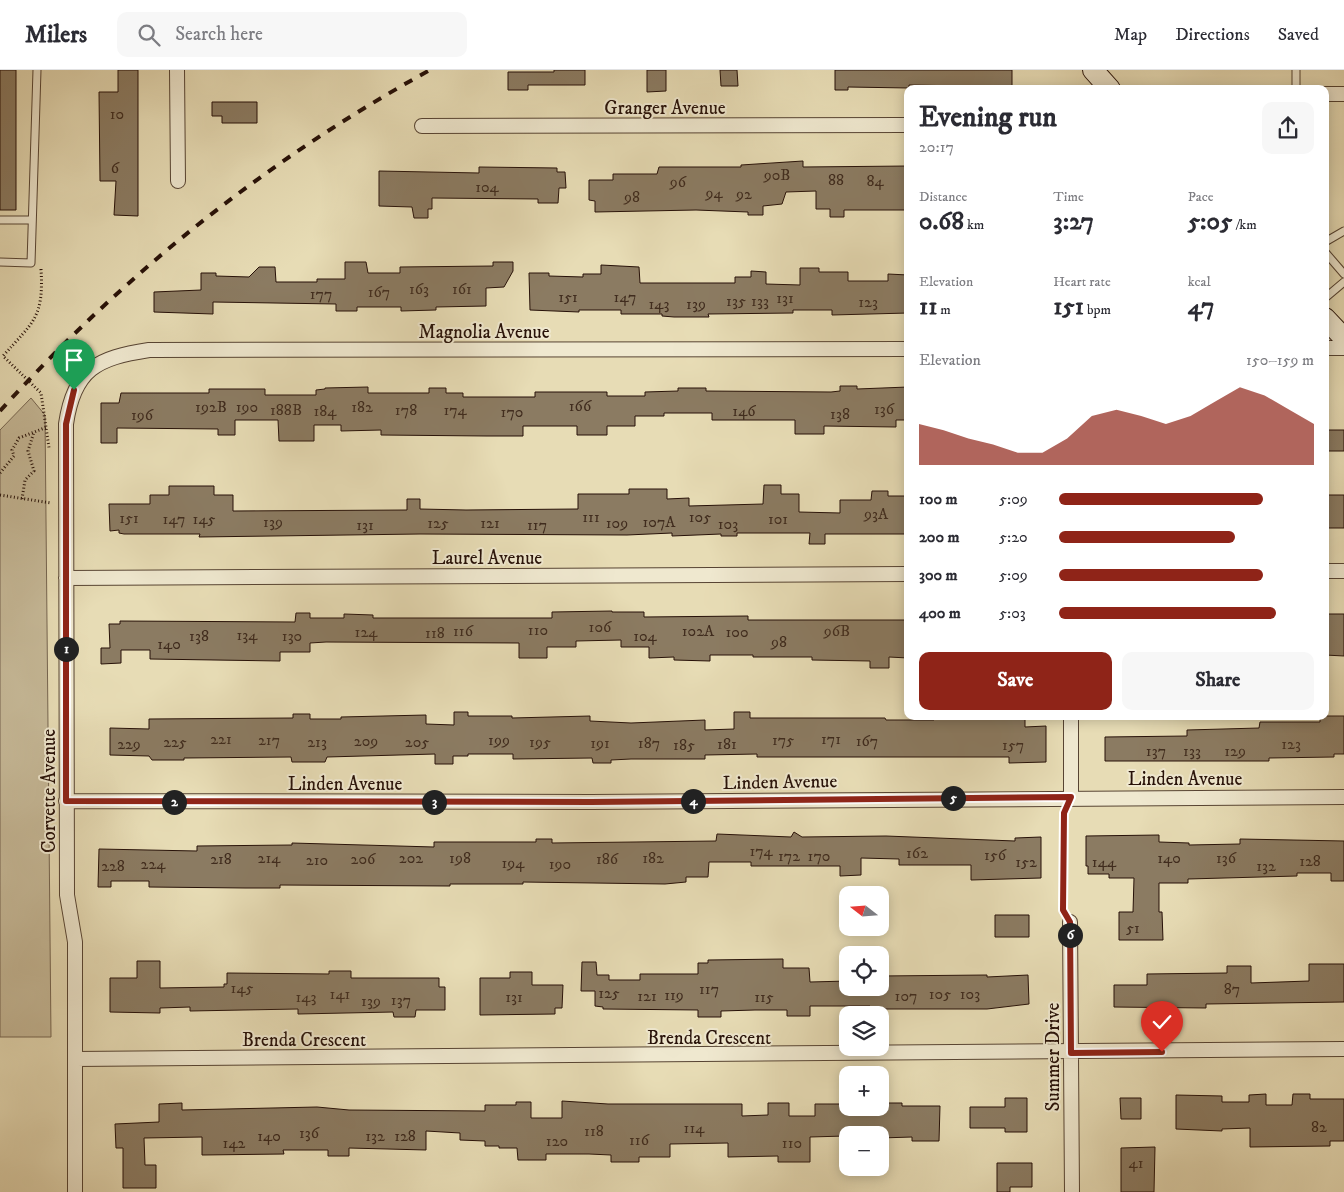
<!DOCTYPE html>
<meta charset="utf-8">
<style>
:root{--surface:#fff;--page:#f7f7f7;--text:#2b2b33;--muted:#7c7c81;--line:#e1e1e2;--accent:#8f2418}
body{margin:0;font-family:"IM FELL DW Pica",serif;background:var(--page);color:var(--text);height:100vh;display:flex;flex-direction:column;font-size:19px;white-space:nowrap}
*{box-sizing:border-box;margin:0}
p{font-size:16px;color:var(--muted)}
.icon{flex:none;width:28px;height:28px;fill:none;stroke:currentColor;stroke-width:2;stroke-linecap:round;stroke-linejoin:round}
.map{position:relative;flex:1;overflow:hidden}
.details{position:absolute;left:904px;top:15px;width:425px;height:635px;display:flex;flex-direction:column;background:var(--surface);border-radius:10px;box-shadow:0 2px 12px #0003}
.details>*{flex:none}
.needle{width:32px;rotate:287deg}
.tools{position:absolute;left:839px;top:816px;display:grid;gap:10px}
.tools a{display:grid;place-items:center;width:50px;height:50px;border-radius:10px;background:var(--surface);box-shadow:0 2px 12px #0003;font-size:25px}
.pin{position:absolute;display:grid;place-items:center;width:42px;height:42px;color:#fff;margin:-51px -21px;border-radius:50% 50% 50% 0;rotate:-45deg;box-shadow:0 0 5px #0007}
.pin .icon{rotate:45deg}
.km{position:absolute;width:25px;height:25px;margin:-12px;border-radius:50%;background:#222;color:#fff;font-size:14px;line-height:25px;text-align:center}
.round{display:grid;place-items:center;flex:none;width:52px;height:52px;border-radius:10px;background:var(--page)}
.overview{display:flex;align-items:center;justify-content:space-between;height:85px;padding:0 15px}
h1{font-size:28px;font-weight:700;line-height:38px}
.stats{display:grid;grid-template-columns:repeat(3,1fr);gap:8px;height:85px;padding:5px 15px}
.stats div{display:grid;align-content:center}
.stats b{font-size:25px;font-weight:700}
.stats small{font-size:14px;font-weight:400}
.stats p{font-size:14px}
.chart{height:140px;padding:10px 15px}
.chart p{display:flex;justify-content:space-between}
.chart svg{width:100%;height:90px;margin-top:5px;fill:var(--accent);opacity:.7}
.action{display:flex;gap:10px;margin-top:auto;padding:10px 15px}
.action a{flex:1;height:58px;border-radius:10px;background:var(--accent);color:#fff;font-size:20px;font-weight:700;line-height:58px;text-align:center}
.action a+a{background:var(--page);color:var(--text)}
ul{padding:0 15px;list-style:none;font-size:16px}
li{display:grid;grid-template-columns:80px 60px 1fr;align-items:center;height:38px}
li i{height:12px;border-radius:6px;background:var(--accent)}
header{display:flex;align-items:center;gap:30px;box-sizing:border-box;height:70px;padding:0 25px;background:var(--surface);border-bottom:1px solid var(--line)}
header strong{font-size:24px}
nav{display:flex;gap:28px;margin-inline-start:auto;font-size:18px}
.search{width:350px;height:45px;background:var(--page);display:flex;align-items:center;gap:12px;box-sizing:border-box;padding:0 18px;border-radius:10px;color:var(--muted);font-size:19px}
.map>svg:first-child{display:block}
.green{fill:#c6b998;stroke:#766550}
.building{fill:#8b7b62;stroke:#271108}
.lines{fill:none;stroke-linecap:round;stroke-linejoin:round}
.service-casing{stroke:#574433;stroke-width:9}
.minor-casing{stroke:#574433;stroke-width:16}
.secondary-casing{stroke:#271108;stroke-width:22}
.path{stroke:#271108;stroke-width:3;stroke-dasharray:1 2.5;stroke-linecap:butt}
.service{stroke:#efe8cf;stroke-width:7}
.minor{stroke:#efe8cf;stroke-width:14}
.secondary{stroke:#efe8cf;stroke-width:20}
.rail{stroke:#271108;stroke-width:4;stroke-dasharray:9 9;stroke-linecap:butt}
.route-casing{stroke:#fff;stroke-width:10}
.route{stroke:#8f2418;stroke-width:6}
.labels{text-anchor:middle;stroke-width:4;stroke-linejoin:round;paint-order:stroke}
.number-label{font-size:16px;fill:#402c1e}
.street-label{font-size:19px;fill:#271108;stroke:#efe8cf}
</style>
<header>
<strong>Milers</strong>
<div class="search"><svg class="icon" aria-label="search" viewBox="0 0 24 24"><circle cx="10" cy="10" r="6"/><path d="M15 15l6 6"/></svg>Search here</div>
<nav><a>Map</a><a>Directions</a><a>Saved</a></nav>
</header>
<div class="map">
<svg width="1344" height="1122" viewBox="0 0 1344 1122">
<rect width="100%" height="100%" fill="#e7dcb5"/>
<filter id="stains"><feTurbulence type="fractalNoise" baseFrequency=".004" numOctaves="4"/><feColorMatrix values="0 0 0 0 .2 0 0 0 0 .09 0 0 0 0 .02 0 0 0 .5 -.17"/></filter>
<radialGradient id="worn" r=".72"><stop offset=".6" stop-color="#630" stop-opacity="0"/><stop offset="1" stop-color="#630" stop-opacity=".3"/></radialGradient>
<path class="green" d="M31 328 45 345 51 967H0V360Z"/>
<path class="building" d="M0 0H16V140H0Z
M118 0H138V146L114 145 116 111H100L99 22H118Z
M554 0H585V15H528V20H508V2H554Z
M647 0H666V21L647 22Z
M720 0H737L738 16H721Z
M835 0H1012V19H964V16L909 15V18L848 17V20H835Z
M212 32H257V53H222V46H212Z
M803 91V97L908 96V140H844V147H830V139H816V121L786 122 782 134 763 136V145H748V142L696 140 595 142V131L589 130V110H613V104H657L659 97H741V95Z
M479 97 557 98V102H565L566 118H559L558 133H538V129L432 128V139H428V148H414L412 137 379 136V101L479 103Z
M345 192H366L368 203H400V197L493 196V192H513V201L504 217 486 218V236L436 237V240L401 241V237H357V241H336V234L213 232V244L154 242V222L201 220V203H216V206L249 207 259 197H275L276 212H317V209H345Z
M601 195 639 197 640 213H735V207H751V201L766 202V214L800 215V198H819V202H848V211H888V204L908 205V243L832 245V240H793V243L708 244 709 247H674L662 246V244H621V240H579V242L530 240 529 203H549V206L583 207V204H601Z
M840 316H857V319L908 317V350H896V357L824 356V364H795V350H712V343H664V346H635V356H607V365H577V356H523V366H486L381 365V360L341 361V355H314V371H279L278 350H235V365H218V359L117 358V373H101V333H119L121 323H209V319H265V325H316V320L325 319V318L368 317V323H429V318H446V323H463V327H535V322H607V326H645V322L678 321V318H706V321L831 322 840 321Z
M1325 360H1344V381H1325Z
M764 415H781V424H799V442L840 443V430H871L872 421H888V426H907L906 464H825V474H809L810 463H737V466H721V464L672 466V463L627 465 420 464 199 467 200 464H124L119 463V460L110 461 109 434H150V425H169V416H214V425H233V441L407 440V429H420V439L466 440 578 439V424H629V419H667V429L689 428V436L763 434Z
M1325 425H1344V458H1325Z
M612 541V542H644V547L748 546V550H908V588L889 587V598H870V591L812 590V587H753V585H710V591L674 590V587L649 588V577H621V570L576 571V577H547V588H519V573L326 572 310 573V582H280V591L150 589V580H121V593L101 594V578H110L109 554H120V551L295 552 296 543H310V548H344V544L373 545V548H552V542Z
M1325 544H1344V586L1325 585Z
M454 642H468V646H512V648L590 646V651L631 653 705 650V660L734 659V642H750V648H885L886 650H934V647L974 646 1025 647V657L1046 656V692L1009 693V687H757V684L705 685V689H631L611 690V693H593L592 688 513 689V684H468V686H453V694H435V684L327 687 325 692H292L291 687 184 688V690H152L149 686 110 685V658L149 659V649L293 648V644H310V649H341V647L426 645V654L454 655Z
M1320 646H1344V684H1334V687L1269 688V691H1105V667L1187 666V660L1259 658 1260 652H1320Z
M794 762 802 767 886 766 1015 771V768L1041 767V808L971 810V795H899V789L861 788V805L840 806V796H751V792H709L708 807H686V812L665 814 523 812V814H450V816L280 815V818H245L149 817V811H111V817H98L99 779 197 781V776L292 775V773L434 777V772H536V769H552V773L716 771 717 764 791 767Z
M1159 765V772L1189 773V775L1240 774V769L1344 771V811H1331V803H1297V806L1188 809V813H1159V842H1162L1163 870H1119V842H1133L1134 808H1109V804H1088V796H1086V766Z
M995 845H1029V867H995Z
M783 889V898H809L810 912 848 911V918H880V906L987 905V907L1028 905 1029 934 987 939H870V936H810V946H787V940H755L721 941V947H698V940L603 939V937L595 936V921H581L582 892H596L597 905H609V910H640V904H698V893H708V890Z
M137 891H160V918L224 917V914H227V903L329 904V901H351V908H439V917H445V940H416L415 947H394L393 942 298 944V939L190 941V937L160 938V943L110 942V908H137Z
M1309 894H1344V932L1206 934V938L1114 937V915H1147V904L1227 903V896H1251V913L1309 911Z
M510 902H532V915H563L562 938H555V944L480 945V908H510Z
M1266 1024V1035H1292L1293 1024H1310V1029H1344V1071H1330V1076L1250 1077V1058L1222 1059V1061L1176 1059V1025L1222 1026V1032H1249V1025Z
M1005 1028H1027V1062H1005V1058H970V1037H1005Z
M1120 1028H1141V1049H1121Z
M562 1031 608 1034H742V1046L768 1045V1033H789V1046H815V1034H848V1038H880V1033H902V1036H940L939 1071H912V1067L880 1068V1065L810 1067V1092H778V1086L728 1087V1073L670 1074V1087H639V1092H611V1085L589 1084H546V1090H518L517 1078H499V1076H485V1071L460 1070V1063L426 1061V1080L349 1078V1086H328V1080H283L284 1084 202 1085V1067L144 1068 145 1095H156V1118H123V1078H116L115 1054 159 1052V1034L182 1033V1040L317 1037 349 1040 485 1041V1035H516V1032H531V1048H562Z
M1155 1077 1154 1122H1121V1078Z
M997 1093H1032V1117H1010V1122H997Z"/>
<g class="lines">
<defs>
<path id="service" d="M1296 0V19
M0 150H32
M1325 172 1344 161
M1325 182 1344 204
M0 192 31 193 37 0
M1325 228 1344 212"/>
<path id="minor" d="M177 0 178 111
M1325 24H1344
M422 56 908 55
M1325 278H1344
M1325 501H1344
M66 508 908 504
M1071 727V646
M66 731 591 732 1344 727
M1070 852 1072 1122
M75 989 1344 979
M75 1122V872L67 825 66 354C74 299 97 288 149 280L908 279"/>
<path id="secondary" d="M1093 0 1110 19
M1325 248 1344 268"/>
</defs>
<use href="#service" class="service-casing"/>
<use href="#minor" class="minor-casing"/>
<use href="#secondary" class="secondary-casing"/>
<path class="path" d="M41 199C44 248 33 252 3 286L41 323 49 378
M0 403 14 386 12 380 19 368 47 357
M0 425 51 433
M22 429 25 410 34 401 28 381 34 362
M1063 841 1064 742"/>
<use href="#service" class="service"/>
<use href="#minor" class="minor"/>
<use href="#secondary" class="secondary"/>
<path class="rail" d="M0 341C124 204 268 89 430 0"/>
</g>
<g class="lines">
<defs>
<path id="route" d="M74 320 66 354V731L591 732 1071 727 1064 743 1063 840 1070 852 1071 983 1162 982"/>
</defs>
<use href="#route" class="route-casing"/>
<use href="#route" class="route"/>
</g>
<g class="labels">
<g class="number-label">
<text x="117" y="49">10</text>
<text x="115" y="103">6</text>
<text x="777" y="110">90B</text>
<text x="836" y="115">88</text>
<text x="875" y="116">84</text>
<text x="678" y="117">96</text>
<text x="487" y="122">104</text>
<text x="714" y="128">94</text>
<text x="744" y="129">92</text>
<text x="632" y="132">98</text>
<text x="419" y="224">163</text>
<text x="462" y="224">161</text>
<text x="379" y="227">167</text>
<text x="321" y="229">177</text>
<text x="568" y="232">151</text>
<text x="625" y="232">147</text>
<text x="785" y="233">131</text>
<text x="736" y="236">135</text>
<text x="760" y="236">133</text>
<text x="868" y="237">123</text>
<text x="659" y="239">143</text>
<text x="696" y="239">139</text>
<text x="580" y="341">166</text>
<text x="211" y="342">192B</text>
<text x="247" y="342">190</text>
<text x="362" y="342">182</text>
<text x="884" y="344">136</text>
<text x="286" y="345">188B</text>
<text x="406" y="345">178</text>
<text x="455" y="345">174</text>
<text x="325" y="346">184</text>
<text x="744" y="346">146</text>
<text x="512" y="347">170</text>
<text x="840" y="349">138</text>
<text x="142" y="350">196</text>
<text x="876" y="449">93A</text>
<text x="591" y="452">111</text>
<text x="700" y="452">105</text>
<text x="129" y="453">151</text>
<text x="174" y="454">147</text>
<text x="204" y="454">145</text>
<text x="778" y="454">101</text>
<text x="273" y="457">139</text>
<text x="659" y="457">107A</text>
<text x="438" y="458">125</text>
<text x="490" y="458">121</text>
<text x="617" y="458">109</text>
<text x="728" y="459">103</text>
<text x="365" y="460">131</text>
<text x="537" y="460">117</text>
<text x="600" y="562">106</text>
<text x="538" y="565">110</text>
<text x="463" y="566">116</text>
<text x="698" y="566">102A</text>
<text x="837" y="566">96B</text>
<text x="366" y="567">124</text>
<text x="737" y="567">100</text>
<text x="435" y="568">118</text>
<text x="247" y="570">134</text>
<text x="199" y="571">138</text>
<text x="292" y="571">130</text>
<text x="645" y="571">104</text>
<text x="779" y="577">98</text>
<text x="169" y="579">140</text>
<text x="221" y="674">221</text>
<text x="831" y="674">171</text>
<text x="269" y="675">217</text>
<text x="499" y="675">199</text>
<text x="783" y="675">175</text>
<text x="366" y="676">209</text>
<text x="867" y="676">167</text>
<text x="175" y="677">225</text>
<text x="317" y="677">213</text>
<text x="417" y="677">205</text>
<text x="540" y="677">195</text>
<text x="600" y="678">191</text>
<text x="649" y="678">187</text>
<text x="129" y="679">229</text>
<text x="727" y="679">181</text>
<text x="1291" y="679">123</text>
<text x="684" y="680">185</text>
<text x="1013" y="680">157</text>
<text x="1156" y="686">137</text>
<text x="1192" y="686">133</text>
<text x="1235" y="686">129</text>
<text x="761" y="786">174</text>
<text x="917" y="788">162</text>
<text x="995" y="790">156</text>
<text x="789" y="791">172</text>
<text x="819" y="791">170</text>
<text x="269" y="793">214</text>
<text x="411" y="793">202</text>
<text x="460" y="793">198</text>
<text x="653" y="793">182</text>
<text x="1169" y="793">140</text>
<text x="1226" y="793">136</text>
<text x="221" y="794">218</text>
<text x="363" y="794">206</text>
<text x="607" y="794">186</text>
<text x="317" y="795">210</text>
<text x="1310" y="796">128</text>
<text x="1026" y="797">152</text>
<text x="1104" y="797">144</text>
<text x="513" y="798">194</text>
<text x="153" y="799">224</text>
<text x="560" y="799">190</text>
<text x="113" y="801">228</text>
<text x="1266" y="801">132</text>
<text x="1133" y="863">51</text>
<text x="242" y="923">145</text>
<text x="709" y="924">117</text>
<text x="1232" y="924">87</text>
<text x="609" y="928">125</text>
<text x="340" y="929">141</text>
<text x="940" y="929">105</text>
<text x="970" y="929">103</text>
<text x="674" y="930">119</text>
<text x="647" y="931">121</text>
<text x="906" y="931">107</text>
<text x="306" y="932">143</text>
<text x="514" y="932">131</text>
<text x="764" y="932">115</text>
<text x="401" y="935">137</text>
<text x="371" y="936">139</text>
<text x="1319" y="1062">82</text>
<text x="694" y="1063">114</text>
<text x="594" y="1066">118</text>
<text x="309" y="1068">136</text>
<text x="269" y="1071">140</text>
<text x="375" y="1071">132</text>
<text x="405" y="1071">128</text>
<text x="639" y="1075">116</text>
<text x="557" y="1076">120</text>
<text x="234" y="1078">142</text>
<text x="792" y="1078">110</text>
<text x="1136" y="1098">41</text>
</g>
<g class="street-label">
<text x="665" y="44">Granger Avenue</text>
<text x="484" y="268">Magnolia Avenue</text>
<text x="487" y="494">Laurel Avenue</text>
<text x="1185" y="715">Linden Avenue</text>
<text transform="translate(780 711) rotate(-1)" y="7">Linden Avenue</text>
<text x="345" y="720">Linden Avenue</text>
<text transform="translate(48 721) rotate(-90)" y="7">Corvette Avenue</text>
<text x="709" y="974">Brenda Crescent</text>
<text x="304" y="976">Brenda Crescent</text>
<text transform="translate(1052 987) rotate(-90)" y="7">Summer Drive</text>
</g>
</g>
<rect width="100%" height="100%" filter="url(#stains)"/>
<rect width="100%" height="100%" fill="url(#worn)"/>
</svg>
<div class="tools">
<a><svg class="needle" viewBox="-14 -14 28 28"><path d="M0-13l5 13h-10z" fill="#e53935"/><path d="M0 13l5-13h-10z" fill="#7c7c81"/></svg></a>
<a><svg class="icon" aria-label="locate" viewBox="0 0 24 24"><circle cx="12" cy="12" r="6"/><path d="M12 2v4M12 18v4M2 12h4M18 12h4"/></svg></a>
<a><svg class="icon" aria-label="layers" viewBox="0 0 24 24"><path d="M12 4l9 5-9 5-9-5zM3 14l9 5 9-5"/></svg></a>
<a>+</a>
<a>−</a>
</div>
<div class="pin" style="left:74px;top:320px;background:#1e9e55"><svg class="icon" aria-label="arrive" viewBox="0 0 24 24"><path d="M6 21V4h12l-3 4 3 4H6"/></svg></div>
<div class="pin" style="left:1162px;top:982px;background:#d93025"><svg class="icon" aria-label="check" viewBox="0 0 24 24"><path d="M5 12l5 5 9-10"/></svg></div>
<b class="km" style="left:66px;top:579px">1</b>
<b class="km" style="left:174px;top:732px">2</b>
<b class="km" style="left:434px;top:732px">3</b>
<b class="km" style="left:693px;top:731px">4</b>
<b class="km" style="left:953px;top:728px">5</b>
<b class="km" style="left:1070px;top:865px">6</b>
<section class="details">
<div class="overview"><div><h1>Evening run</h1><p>20:17</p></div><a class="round"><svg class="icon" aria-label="share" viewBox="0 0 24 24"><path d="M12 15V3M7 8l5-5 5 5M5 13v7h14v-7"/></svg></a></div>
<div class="stats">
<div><p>Distance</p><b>0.68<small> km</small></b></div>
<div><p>Time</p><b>3:27</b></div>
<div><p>Pace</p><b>5:05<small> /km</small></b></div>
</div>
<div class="stats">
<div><p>Elevation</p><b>11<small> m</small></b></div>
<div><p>Heart rate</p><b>151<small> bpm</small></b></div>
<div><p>kcal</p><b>47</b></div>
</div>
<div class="chart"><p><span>Elevation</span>150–159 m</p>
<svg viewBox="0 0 160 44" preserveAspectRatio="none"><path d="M0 44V24L10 27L20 31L30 34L40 38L50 38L60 31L70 20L80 17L90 20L100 24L110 20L120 13L130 6L140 10L150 17L160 24V44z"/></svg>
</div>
<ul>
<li><b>100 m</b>5:09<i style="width:80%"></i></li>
<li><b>200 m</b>5:20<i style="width:69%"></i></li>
<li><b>300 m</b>5:09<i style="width:80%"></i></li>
<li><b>400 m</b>5:03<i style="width:85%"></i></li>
</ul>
<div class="action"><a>Save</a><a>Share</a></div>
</section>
</div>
